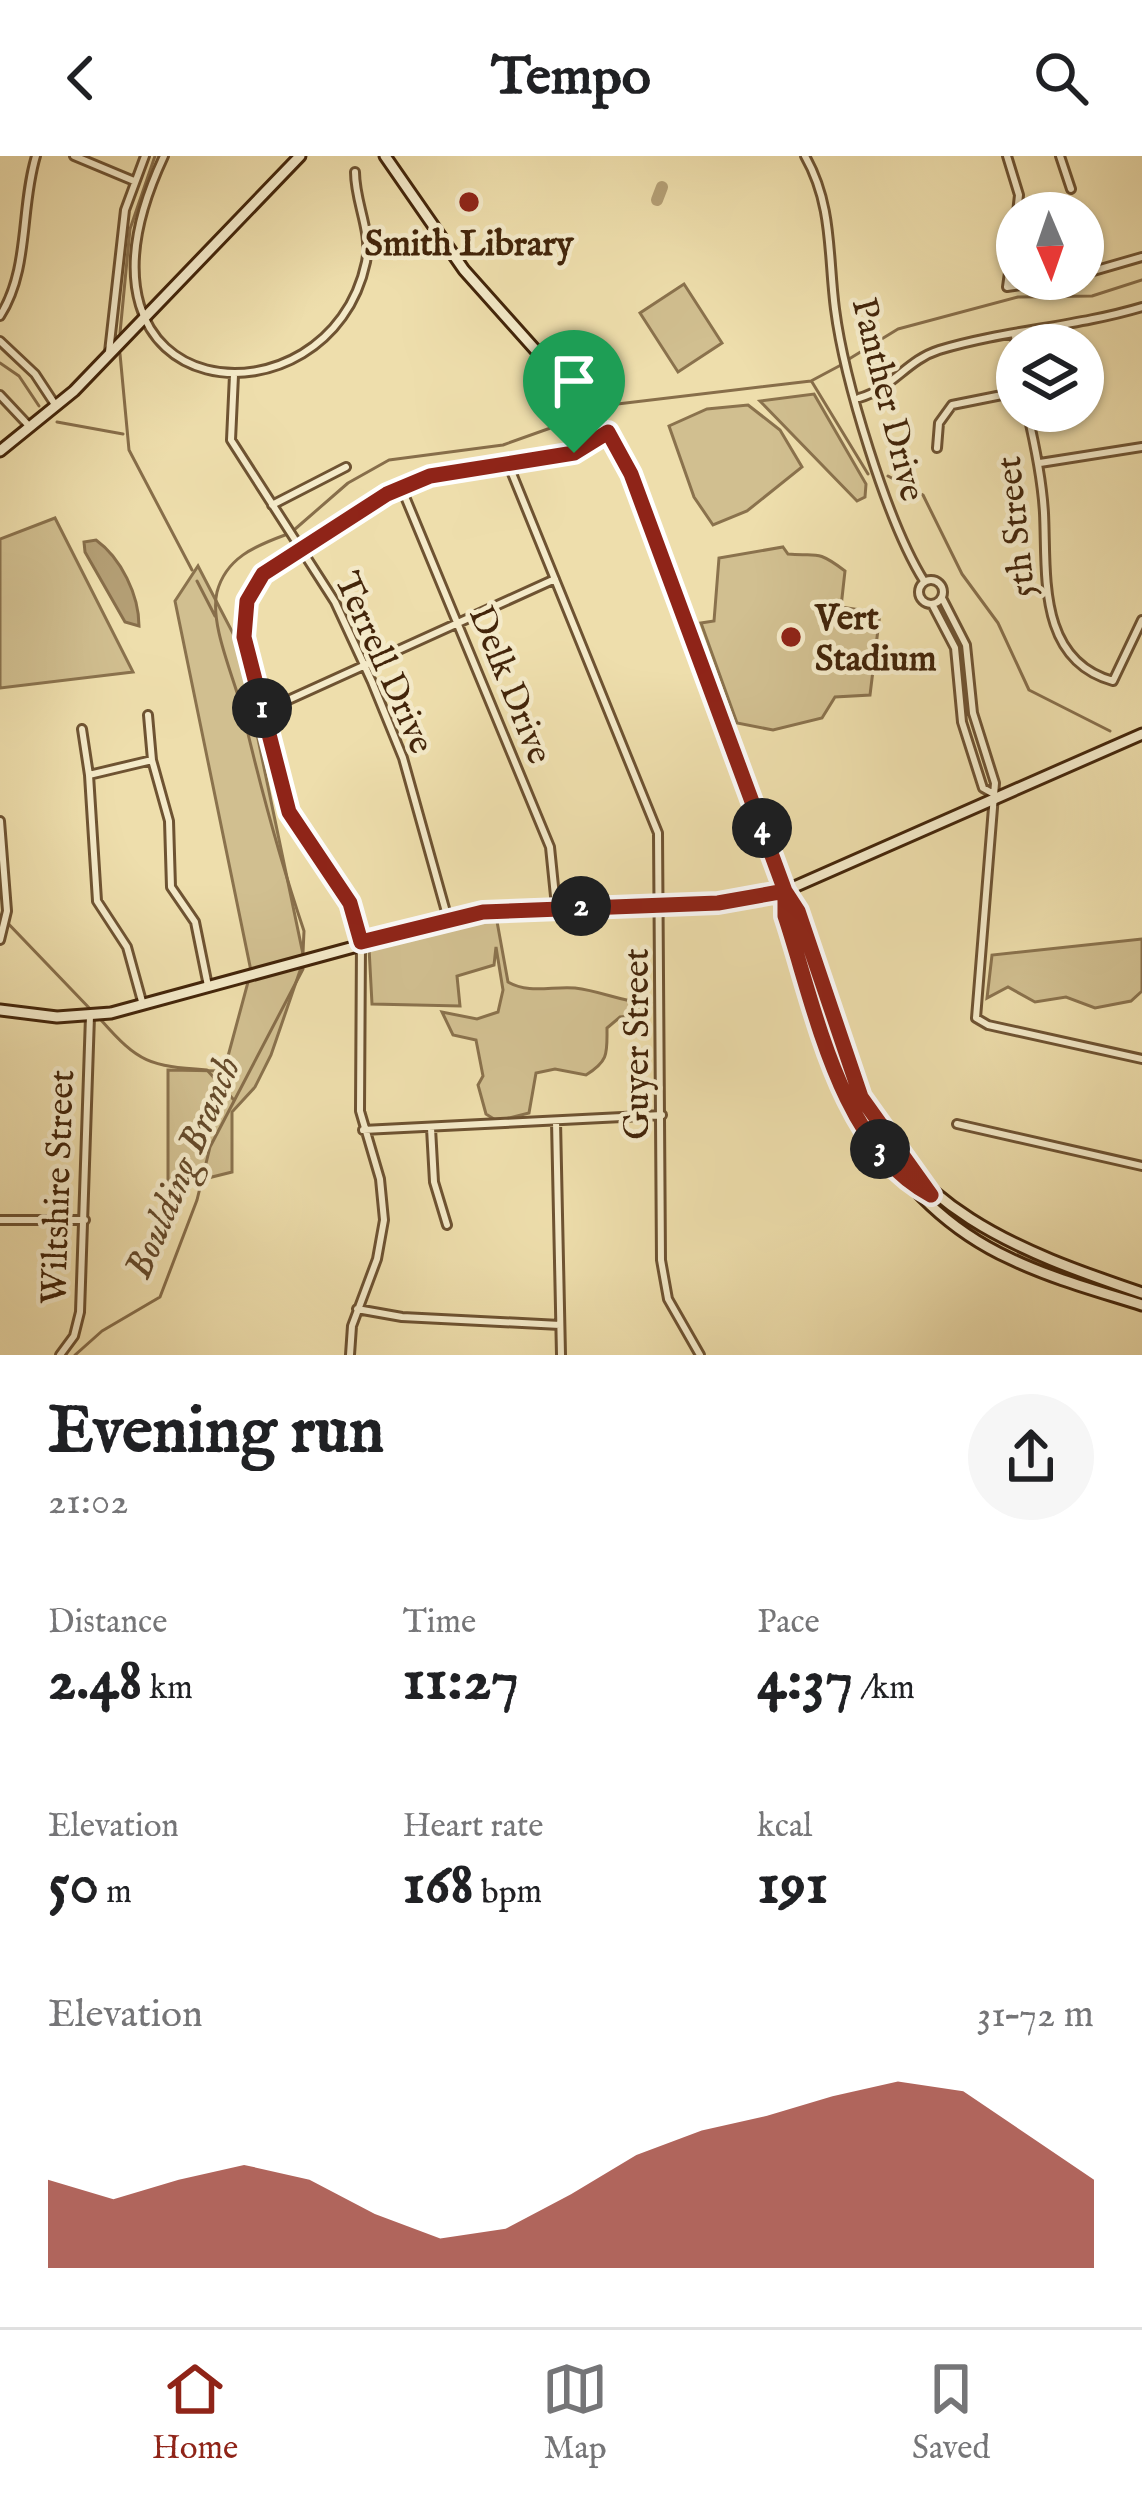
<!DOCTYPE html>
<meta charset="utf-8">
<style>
:root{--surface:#fff;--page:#f6f6f6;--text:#202124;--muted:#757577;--line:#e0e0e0;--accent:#8f2418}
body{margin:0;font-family:"IM FELL English",serif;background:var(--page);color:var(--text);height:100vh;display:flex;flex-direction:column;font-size:45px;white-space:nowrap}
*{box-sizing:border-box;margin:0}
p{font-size:39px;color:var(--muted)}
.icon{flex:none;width:66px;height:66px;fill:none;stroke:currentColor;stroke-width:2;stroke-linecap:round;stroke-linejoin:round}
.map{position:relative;height:1199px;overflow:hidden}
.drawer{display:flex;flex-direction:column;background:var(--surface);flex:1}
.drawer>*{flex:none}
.needle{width:78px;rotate:178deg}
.tools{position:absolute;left:996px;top:36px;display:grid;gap:24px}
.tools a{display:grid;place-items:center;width:108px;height:108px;border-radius:50%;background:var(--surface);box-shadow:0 3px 9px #0004;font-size:60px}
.pin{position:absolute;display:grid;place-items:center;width:102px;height:102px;color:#fff;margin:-123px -51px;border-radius:50% 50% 50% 0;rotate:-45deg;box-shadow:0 0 12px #0007}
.pin .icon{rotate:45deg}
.km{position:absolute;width:60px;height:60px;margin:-30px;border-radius:50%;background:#222;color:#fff;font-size:33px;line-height:60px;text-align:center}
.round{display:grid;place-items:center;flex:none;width:126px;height:126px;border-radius:63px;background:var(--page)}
.head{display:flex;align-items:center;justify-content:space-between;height:204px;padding:0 48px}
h1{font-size:66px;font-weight:700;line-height:90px}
.metrics{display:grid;grid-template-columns:repeat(3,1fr);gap:18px;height:204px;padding:12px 48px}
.metrics div{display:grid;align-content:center}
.metrics b{font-size:60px;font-weight:700}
.metrics small{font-size:33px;font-weight:400}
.metrics p{font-size:33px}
.chart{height:336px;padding:24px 48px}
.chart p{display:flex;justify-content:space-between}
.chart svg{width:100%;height:216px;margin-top:12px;fill:var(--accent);opacity:.7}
header{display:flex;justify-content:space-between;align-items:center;height:156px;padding:0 48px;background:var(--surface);font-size:54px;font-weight:700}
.tab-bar{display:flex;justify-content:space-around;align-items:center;height:168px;border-top:3px solid var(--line);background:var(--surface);font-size:33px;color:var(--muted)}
.tab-bar a{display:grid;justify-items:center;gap:6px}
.tab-bar .on{color:var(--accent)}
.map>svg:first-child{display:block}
.green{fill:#d1bf90;stroke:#8a724d;stroke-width:3}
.water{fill:#b49f75;stroke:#876e4a;stroke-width:3}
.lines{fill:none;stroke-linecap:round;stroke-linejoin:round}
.stream{stroke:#876e4a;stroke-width:3}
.river{stroke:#b49f75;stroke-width:12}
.street-casing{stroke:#6e5332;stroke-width:12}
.secondary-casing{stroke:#43250a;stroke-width:15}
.street{stroke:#f4eac9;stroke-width:6}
.secondary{stroke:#f4eac9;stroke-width:9}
.route-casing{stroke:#fff;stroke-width:24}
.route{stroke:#8f2418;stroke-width:15}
.poi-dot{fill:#8f2418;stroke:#f4eac9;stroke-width:4.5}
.labels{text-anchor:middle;stroke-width:9;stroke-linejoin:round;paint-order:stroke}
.poi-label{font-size:36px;font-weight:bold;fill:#43250a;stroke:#f4eac9}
.street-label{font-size:36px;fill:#43250a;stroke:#f4eac9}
.water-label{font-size:39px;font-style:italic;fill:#654a2a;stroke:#f4eac9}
</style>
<header><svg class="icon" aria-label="back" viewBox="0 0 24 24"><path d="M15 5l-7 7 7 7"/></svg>Tempo<svg class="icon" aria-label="search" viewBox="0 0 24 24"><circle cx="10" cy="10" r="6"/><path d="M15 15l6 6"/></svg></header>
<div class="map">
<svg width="1142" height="1199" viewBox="0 0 1142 1199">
<rect width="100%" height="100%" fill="#eedeac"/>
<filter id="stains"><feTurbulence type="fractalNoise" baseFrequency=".00167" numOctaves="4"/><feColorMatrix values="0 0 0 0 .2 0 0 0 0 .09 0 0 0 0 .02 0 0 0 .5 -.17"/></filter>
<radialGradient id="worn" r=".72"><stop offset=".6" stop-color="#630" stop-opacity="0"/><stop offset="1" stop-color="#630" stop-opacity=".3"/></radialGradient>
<path class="green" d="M684 128 722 187 678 216 640 157Z
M814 238 866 328 865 341 857 345 760 245Z
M748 249 780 274 802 311 747 355 713 369 694 341 669 270 707 253Z
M55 362 133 516 0 532V383Z
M783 391 788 398C816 401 815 392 845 415L841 451 880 457 870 539 835 541 822 562 773 574 737 567 701 467 714 465 719 402Z
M198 410 238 487 304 803 271 899 255 931 232 956V1016L168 1032V914L224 915 251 815 175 445Z
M496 760 508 826C529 838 552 830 575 832 601 835 623 846 650 848L643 859 620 861 607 872C607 897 609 905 586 919L555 913 536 917 529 957 497 965 486 958 478 929 483 920 476 884 453 879 442 856 477 863 498 856 503 834 496 791 494 809 457 820 460 850 372 848 369 792Z
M1142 783V835L1131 845 1095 852 1066 841 1035 846 1008 831 987 842 992 799Z"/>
<path class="water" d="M96 384C121 402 139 439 139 470L125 466 85 396 84 386Z"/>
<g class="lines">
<path class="stream" d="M120 177 130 73 155 0
M120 198 129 294 192 414
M849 203 898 173 1018 141 1092 140 1142 124
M0 207 19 220 39 250
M812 226 868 318
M609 249 811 225 841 209
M57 266 123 278
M888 320 923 339 962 418 998 467 1029 534 1110 575
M294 374 348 327 389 304 503 289 573 264
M285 379C255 390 226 402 217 436 209 470 236 525 244 561 261 633 280 704 304 775L303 797
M197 425 215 460
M0 759 94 857
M101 864C139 907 149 910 207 914L233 943
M75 1199 102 1175 160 1141 197 1044 210 991 303 813"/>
<path class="river" d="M657 44 662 31"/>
<defs>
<path id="street" d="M74 0 134 25
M164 0C44 257 330 277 366 106 372 75 355 47 355 16
M805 0C833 49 828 99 835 153 844 223 887 366 924 425
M1007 0 1019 39 1017 57
M1060 0 1071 33
M1017 58 1007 131 1065 123
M1083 118 1142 101
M0 160C30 113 20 53 36 0
M1015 180 1017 197
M0 185 35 218 56 250
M109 196 125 54 145 0
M234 219 231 284 335 446 372 526 403 602 448 763
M0 239 30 271
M859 242C892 233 907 204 939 194 1005 174 1075 171 1142 151
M1027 255C1035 289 1042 322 1044 357 1047 418 1037 504 1113 525L1142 464
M937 292 939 267 952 249 1017 236
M1040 307 1142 291
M509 310 658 677 661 1104 668 1143 700 1199
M401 331 550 691 556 750
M272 349 346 311
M919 436a12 12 0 1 1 24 0a12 12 0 1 1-24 0Z
M942 442 966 489 973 557 995 627 976 862 988 869 1142 903
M932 448 955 492 962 566 983 632 992 637
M264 555 555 423
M148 559 152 604
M82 573 89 619
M0 665 7 755 0 784
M143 849 127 791 97 745 89 619 152 604 169 665 171 731 195 766 208 830
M556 965 561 1199
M957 968 1142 1010
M431 972 434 1026 447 1069
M363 974 662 959
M0 1064H85
M357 1153 402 1161 560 1169
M60 1199 74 1180 80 1156 90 860
M350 1199 352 1170 377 1103 384 1064 380 1023 360 955 361 786 350 747 289 656 244 481 247 445 263 418 401 331 445 317 562 302 608 276"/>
<path id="secondary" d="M385 0 464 114 598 264 631 318 785 735 798 756C817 810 830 868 852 921 907 1054 1016 1094 1142 1137
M0 295 74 235 300 0
M785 735V760C830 896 869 1038 1011 1103 1053 1123 1098 1135 1142 1149
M0 854 57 861 111 857 479 757 718 747 785 735 1142 578"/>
</defs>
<use href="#street" class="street-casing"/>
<use href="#secondary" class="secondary-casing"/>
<use href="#street" class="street"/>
<use href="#secondary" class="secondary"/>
</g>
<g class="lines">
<defs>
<path id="route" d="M574 297 430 320 387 338 263 418 247 445 244 481 289 656 350 747 361 786 483 756 718 747 785 735V760C815 850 840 992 931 1039L861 941 798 755 785 735 631 318 608 276 574 297"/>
</defs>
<use href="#route" class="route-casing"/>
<use href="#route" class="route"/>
</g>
<g class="poi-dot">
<circle cx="469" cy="46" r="12"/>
<circle cx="791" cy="481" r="12"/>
</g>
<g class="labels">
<g class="poi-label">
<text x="469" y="99">Smith Library</text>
<text x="815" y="473" text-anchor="start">Vert<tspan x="815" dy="41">Stadium</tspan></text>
</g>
<g class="street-label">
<text transform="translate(890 243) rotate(76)" y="13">Panther Drive</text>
<text transform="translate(1014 371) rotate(-96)" y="13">5th Street</text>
<text transform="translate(386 506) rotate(66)" y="13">Terrell Drive</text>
<text transform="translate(512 528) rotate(68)" y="13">Delk Drive</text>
<text transform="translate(635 888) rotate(-90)" y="13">Guyer Street</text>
<text transform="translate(56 1031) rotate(-88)" y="13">Wiltshire Street</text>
</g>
<g class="water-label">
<text transform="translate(181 1011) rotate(-67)" y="14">Boulding Branch</text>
</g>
</g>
<rect width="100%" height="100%" filter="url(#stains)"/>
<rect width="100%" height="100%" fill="url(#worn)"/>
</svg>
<div class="tools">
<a><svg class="needle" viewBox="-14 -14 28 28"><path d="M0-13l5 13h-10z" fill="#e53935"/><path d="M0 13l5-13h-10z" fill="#757577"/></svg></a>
<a><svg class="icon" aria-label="layers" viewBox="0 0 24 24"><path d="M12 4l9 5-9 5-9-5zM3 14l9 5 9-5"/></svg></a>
</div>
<div class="pin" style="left:574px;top:297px;background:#1e9e55"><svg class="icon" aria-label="arrive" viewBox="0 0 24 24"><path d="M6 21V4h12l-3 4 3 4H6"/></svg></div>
<b class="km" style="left:262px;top:552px">1</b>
<b class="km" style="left:581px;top:750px">2</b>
<b class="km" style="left:880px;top:993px">3</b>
<b class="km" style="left:762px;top:672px">4</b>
</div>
<section class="drawer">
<div class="head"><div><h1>Evening run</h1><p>21:02</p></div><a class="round"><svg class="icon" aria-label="share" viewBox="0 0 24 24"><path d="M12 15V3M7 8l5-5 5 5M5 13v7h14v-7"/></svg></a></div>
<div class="metrics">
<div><p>Distance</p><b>2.48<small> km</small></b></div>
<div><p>Time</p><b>11:27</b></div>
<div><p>Pace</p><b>4:37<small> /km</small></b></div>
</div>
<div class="metrics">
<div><p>Elevation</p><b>50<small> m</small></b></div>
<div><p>Heart rate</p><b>168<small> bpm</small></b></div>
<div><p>kcal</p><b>191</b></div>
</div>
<div class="chart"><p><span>Elevation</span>31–72 m</p>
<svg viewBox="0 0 160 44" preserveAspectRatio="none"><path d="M0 44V26L10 30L20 26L30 23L40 26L50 33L60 38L70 36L80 29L90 21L100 16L110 13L120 9L130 6L140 8L150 17L160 26V44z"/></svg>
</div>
</section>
<nav class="tab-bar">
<a class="on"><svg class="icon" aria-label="home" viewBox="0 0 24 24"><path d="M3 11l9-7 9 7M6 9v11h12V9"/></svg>Home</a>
<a><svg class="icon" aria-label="map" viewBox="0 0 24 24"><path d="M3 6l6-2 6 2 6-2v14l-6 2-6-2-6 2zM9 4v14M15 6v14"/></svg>Map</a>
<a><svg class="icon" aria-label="saved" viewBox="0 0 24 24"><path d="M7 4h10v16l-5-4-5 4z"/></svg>Saved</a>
</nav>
